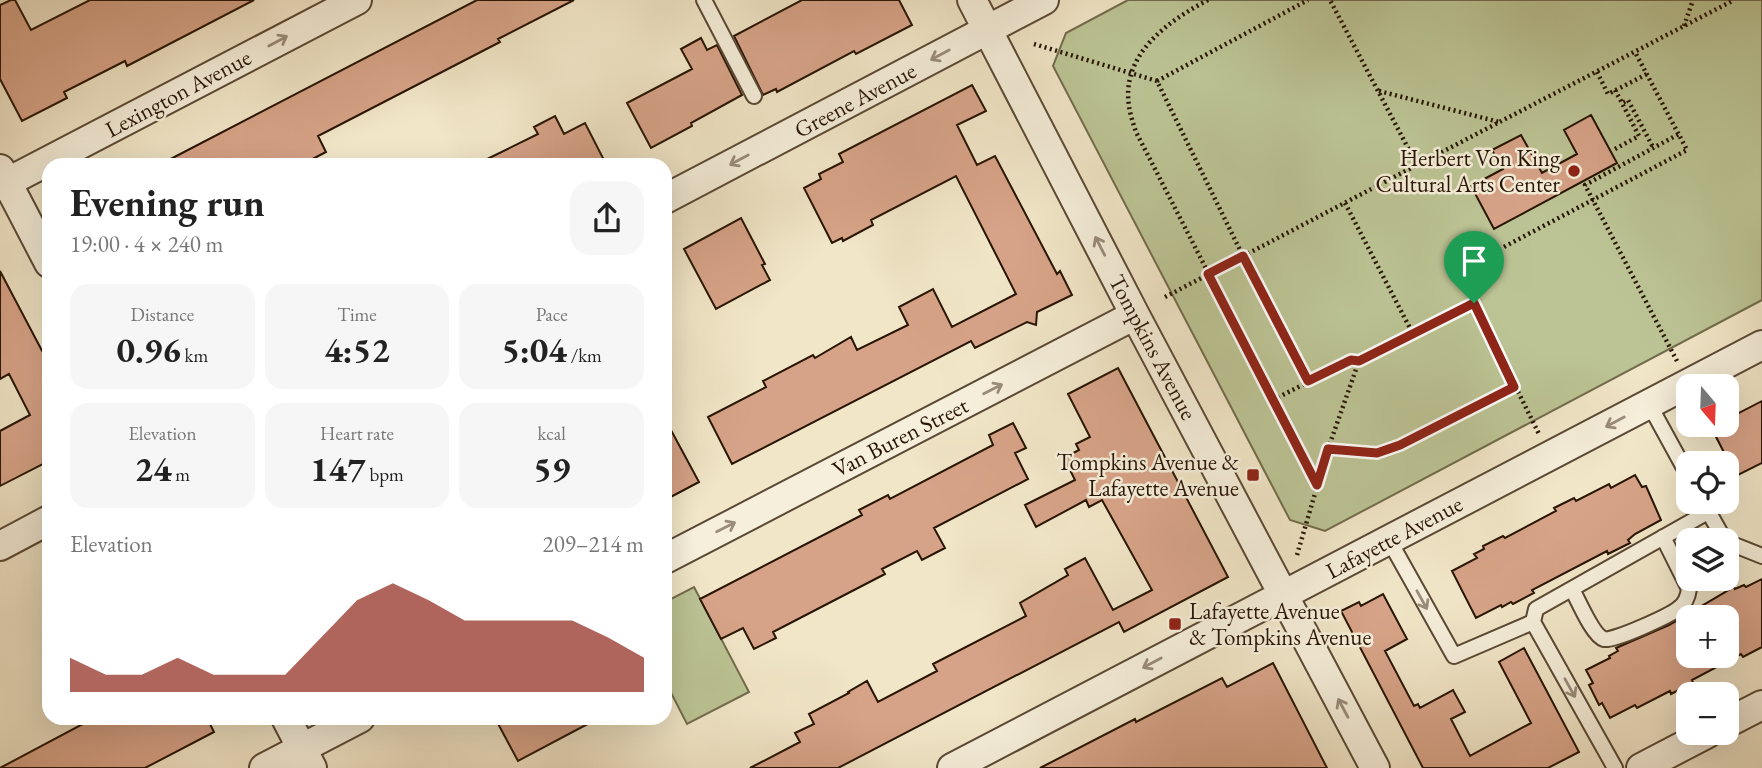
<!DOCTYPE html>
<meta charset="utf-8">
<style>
:root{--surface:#fff;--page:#f6f6f6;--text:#222;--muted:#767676;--accent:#8f2418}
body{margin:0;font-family:"EB Garamond",serif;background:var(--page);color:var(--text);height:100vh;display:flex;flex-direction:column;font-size:26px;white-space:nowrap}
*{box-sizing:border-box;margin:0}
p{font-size:23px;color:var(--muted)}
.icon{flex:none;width:38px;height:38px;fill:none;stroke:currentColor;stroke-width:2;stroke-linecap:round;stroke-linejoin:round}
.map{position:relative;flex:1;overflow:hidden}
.details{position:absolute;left:42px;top:158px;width:630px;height:567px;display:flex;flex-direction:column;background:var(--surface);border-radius:21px;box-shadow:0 7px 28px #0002}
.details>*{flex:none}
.needle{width:46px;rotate:161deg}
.controls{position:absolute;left:1676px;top:374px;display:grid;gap:14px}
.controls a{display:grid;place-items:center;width:63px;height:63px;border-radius:14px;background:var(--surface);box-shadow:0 7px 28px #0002;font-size:35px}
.pin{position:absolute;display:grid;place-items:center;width:60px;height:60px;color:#fff;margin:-72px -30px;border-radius:50% 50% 50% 0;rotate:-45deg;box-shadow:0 0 7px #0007}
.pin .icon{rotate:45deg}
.round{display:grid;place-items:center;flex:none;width:74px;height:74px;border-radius:21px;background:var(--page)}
.overview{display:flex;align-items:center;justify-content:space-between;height:119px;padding:0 28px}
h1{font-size:38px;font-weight:700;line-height:52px}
.figures{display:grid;grid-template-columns:repeat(3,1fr);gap:10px;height:119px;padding:7px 28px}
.figures div{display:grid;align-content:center;border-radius:18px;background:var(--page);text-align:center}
.figures b{font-size:35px;font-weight:700}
.figures small{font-size:19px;font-weight:400}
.figures p{font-size:19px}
.chart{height:196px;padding:14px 28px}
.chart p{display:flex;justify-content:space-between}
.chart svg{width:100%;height:126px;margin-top:7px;fill:var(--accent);opacity:.7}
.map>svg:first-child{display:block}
.green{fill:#bcc495;stroke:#726c4c;stroke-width:2}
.building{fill:#d7a388;stroke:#271403;stroke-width:2;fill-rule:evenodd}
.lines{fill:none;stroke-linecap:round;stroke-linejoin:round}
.lane-casing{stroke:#5a4834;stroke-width:18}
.street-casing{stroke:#5a4834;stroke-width:32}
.path{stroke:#271403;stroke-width:4.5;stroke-dasharray:2 3.5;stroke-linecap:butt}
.lane{stroke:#f6efdb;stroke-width:14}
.street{stroke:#f6efdb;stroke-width:28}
.oneway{stroke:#998c7a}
.route-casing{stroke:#fff;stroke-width:14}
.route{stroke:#8f2418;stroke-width:9}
.poi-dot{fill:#8f2418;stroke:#f6efdb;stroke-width:2.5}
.labels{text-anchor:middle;stroke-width:5;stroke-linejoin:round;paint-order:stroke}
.street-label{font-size:23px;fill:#271403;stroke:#f6efdb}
.poi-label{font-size:23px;fill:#271403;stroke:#f6efdb;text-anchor:end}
</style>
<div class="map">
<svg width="1762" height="768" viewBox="0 0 1762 768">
<rect width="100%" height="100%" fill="#f1e6c8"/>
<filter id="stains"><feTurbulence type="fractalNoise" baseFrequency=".00286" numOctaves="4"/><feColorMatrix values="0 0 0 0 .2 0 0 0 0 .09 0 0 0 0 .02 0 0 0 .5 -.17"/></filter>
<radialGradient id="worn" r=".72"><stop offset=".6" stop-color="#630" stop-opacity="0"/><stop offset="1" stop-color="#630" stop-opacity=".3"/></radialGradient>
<path class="green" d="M1128 0H1762V300L1325 531 1290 520 1053 66 1066 33Z
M694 587 749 692 687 724 665 681V602Z"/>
<path class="building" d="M11 0H15L31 30 90 0H254L127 66 125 61 64 92 67 98 22 121 0 79V5Z
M477 0H574L498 39 500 42 318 136 326 152 303 164H161Z
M802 0H899L912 25 856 54 854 51 777 92 776 89 763 95 734 36Z
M701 38 707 50 717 45 742 95 691 123 692 126 651 148 627 103 692 69 681 49Z
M972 85 986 111 957 125 977 165 995 156 1057 274 1060 271 1072 295 1037 312 1036 325 1027 322 975 348 971 341 732 464 708 417 766 387 763 381 813 355 815 358 851 337 857 350 908 325 899 307 933 289 952 327 1016 294 956 176 871 220 873 225 843 241 842 238 832 243 804 188 821 179 819 174 843 162 839 154Z
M1591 115 1617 163 1494 229 1471 186 1503 169 1492 150 1521 135 1542 173 1577 154 1564 130Z
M555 116 564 134 585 123 606 164H477L538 134 534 127Z
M741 218 765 264 762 265 770 280 716 309 684 249Z
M0 271 49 364V461L0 486V431L30 415 9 374 0 379Z
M1118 368 1228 577 1124 632 1119 622 838 768H750L800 742 795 733 814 724 809 714 849 693 848 692 867 681 878 702 937 671 933 664 1026 616 1020 603 1068 575 1065 569 1085 558 1113 610 1152 590 1102 500 1089 507 1086 500 1036 527 1025 505 1075 480 1064 458 1079 450 1076 444 1090 437 1068 394Z
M1762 401V463L1736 476 1711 427 1727 425V419Z
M665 419 699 482 665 500Z
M1013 423 1026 448 1015 453 1028 479 934 528 945 548 922 560 917 551 882 569 885 574 773 632 776 638 754 649 743 628 721 639 700 599 862 515 859 510 888 495 890 499 993 445 989 435Z
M1635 475 1642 487 1646 486 1661 520 1635 534 1628 540 1630 543 1608 554 1607 551 1532 590 1534 593 1513 604 1511 602 1502 607 1501 605 1476 618 1452 571 1477 558 1474 554 1484 549 1483 546 1503 536 1505 538 1556 511 1554 508 1574 498 1576 501 1609 484 1611 488Z
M1762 579V647L1743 657 1741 654 1692 680 1693 683 1671 694 1670 691 1637 708 1635 705 1610 718 1602 703 1599 705 1589 685 1593 683 1586 670 1610 658 1609 656 1618 651 1616 648 1669 625 1734 587 1735 589 1744 585 1746 587ZM1689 618H1727V656H1689Z
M1383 594 1407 639 1385 651 1414 706 1418 704 1420 708 1453 690 1465 712 1451 719 1470 756 1531 723 1499 662 1524 648 1579 752 1548 768H1423L1341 611 1359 602 1361 606Z
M1273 663 1327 768H1040L1135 719 1136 722 1222 678 1227 687Z
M94 718H207L214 732 145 768H0Z
M495 718H599L518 761Z"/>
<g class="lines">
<defs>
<path id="lane" d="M704 0 754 96
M1649 404 1689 477
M1703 502 1725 541
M1389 540 1454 656 1533 622 1615 768
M1727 542 1762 556
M1572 589C1578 600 1593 636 1604 639 1613 642 1671 615 1679 608 1685 604 1688 596 1689 589L1663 537
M1533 622 1536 609 1708 512"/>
<path id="street" d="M972 0 1135 315 1375 768
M0 169 49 263
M0 186 357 0
M665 199 1044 0
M0 546 49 520
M665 559 1135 315
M286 718 312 768
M1727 723 1762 705
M264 768 360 718
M952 768 1762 345
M1641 768 1708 733"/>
</defs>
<use href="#lane" class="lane-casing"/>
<use href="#street" class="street-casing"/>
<path class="path" d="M1208 0C1168 21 1121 54 1129 106 1130 114 1133 123 1136 132L1317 485
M1684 26 1693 0
M1034 44 1157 81 1243 256 1309 381
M1597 72 1608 94 1647 74
M1157 81 1308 0
M1615 90 1622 103
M1379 91 1499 122
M1615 149 1639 136 1622 103 1628 100 1654 149
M1417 165 1734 0
M1345 203 1413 334 1474 303 1500 249 1687 150 1635 52
M1165 297 1417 165 1330 0
M1474 303 1539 434
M1677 361 1585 185 1679 134
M1273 400 1351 360 1359 361 1413 334
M1328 449 1377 453 1400 445 1514 387
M1297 555 1328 449 1359 361"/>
<use href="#lane" class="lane"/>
<use href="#street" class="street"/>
</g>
<defs><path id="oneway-shaft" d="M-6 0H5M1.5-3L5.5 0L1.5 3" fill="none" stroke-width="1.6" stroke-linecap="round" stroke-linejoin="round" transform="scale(1.75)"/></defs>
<g class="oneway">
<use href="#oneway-shaft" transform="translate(278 41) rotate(-28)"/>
<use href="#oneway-shaft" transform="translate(940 55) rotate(152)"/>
<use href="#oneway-shaft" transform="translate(739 160) rotate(152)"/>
<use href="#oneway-shaft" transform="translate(1100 246) rotate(-117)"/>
<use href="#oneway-shaft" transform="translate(993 389) rotate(-27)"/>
<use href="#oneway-shaft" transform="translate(1615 422) rotate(152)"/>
<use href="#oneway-shaft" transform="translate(726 527) rotate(-27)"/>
<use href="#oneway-shaft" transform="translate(1422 600) rotate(61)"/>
<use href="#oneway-shaft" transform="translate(1152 663) rotate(152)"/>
<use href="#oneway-shaft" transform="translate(1570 688) rotate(61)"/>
<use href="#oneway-shaft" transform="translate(1343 708) rotate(-118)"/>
</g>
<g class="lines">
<defs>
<path id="route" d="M1243 256 1308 381 1351 360 1359 361 1474 303 1514 387 1400 445 1377 453 1328 449 1317 485 1208 274Z"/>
</defs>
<use href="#route" class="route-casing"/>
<use href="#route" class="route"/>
</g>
<g class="poi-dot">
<circle cx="1574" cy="171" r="7"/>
<rect x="1246" y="468" width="14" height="14" rx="3.5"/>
<rect x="1168" y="617" width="14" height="14" rx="3.5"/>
</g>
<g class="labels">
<g class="street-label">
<text transform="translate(178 93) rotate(-28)" y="8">Lexington Avenue</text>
<text transform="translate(855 100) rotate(-28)" y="8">Greene Avenue</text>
<text transform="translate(1153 347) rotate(62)" y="8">Tompkins Avenue</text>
<text transform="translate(900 437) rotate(-27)" y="8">Van Buren Street</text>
<text transform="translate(1394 537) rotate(-28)" y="8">Lafayette Avenue</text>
</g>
<g class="poi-label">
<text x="1560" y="166">Herbert Von King<tspan x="1560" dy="26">Cultural Arts Center</tspan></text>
<text x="1239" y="470">Tompkins Avenue &amp;<tspan x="1239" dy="26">Lafayette Avenue</tspan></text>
<text x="1189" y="619" text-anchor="start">Lafayette Avenue<tspan x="1189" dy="26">&amp; Tompkins Avenue</tspan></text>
</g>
</g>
<rect width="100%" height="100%" filter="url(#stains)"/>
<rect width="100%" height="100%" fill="url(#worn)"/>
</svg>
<div class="controls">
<a><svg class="needle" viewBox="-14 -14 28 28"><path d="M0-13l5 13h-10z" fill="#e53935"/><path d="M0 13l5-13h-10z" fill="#767676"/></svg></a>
<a><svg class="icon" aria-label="locate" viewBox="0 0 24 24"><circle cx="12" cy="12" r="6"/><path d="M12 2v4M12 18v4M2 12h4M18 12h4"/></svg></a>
<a><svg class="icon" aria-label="layers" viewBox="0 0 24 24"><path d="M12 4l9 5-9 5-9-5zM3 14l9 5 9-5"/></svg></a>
<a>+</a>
<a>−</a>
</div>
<div class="pin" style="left:1474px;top:303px;background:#1e9e55"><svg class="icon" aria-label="arrive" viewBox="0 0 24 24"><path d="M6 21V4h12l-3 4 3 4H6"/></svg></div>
<section class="details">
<div class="overview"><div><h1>Evening run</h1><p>19:00 · 4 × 240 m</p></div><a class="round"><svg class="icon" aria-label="share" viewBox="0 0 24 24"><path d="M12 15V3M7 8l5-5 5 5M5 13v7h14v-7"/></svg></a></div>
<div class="figures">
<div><p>Distance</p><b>0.96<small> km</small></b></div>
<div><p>Time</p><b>4:52</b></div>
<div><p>Pace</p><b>5:04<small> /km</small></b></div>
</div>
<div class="figures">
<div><p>Elevation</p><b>24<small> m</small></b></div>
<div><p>Heart rate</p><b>147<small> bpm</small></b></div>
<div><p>kcal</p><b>59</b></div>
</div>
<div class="chart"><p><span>Elevation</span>209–214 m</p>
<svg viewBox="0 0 160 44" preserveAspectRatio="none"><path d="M0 44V32L10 38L20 38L30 32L40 38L50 38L60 38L70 25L80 12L90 6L100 12L110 19L120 19L130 19L140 19L150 25L160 32V44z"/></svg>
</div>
</section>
</div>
